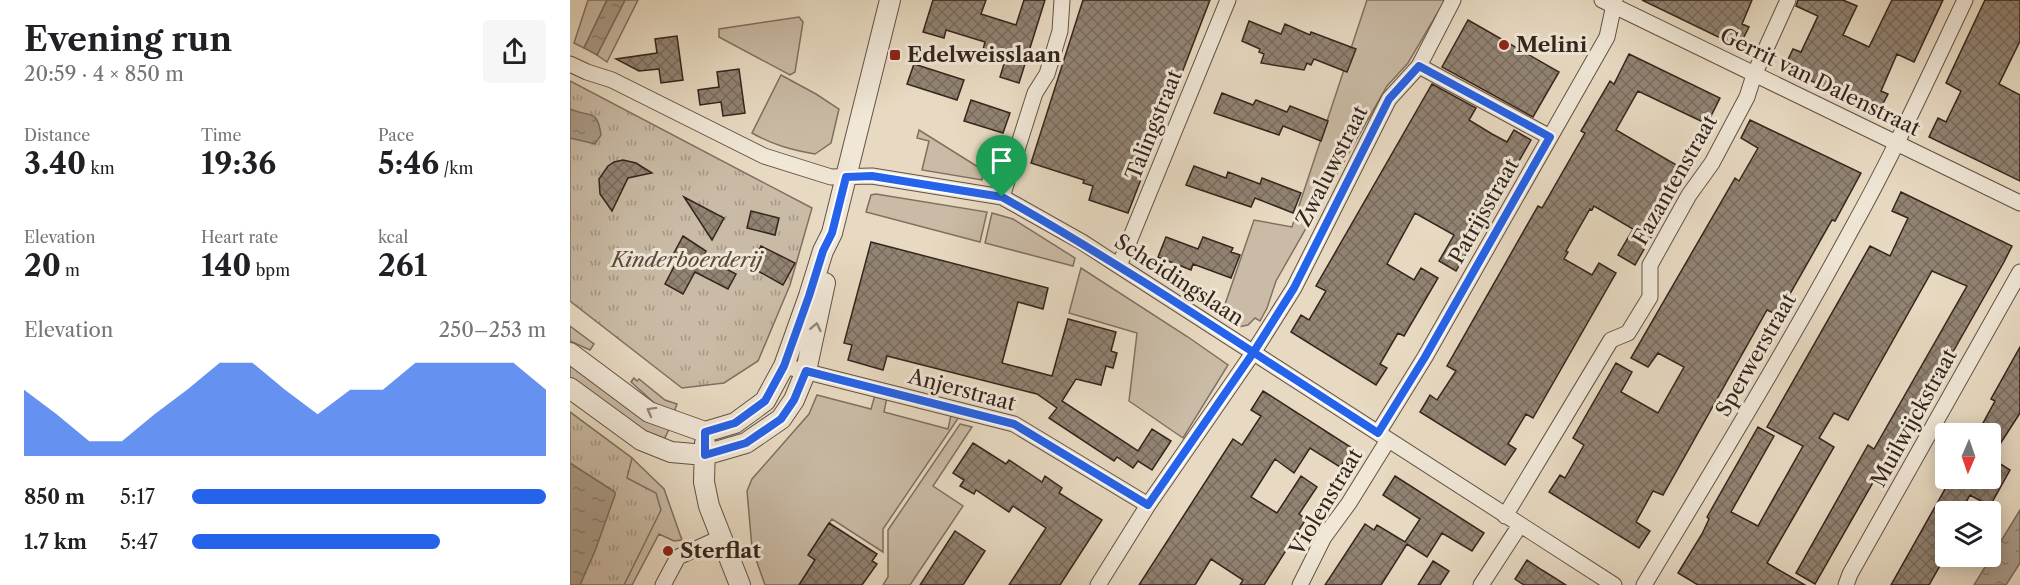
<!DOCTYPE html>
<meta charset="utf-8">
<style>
:root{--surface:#fff;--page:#f6f6f6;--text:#202124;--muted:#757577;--accent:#2563eb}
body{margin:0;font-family:"Libre Caslon Text",serif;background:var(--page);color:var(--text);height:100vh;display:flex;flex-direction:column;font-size:22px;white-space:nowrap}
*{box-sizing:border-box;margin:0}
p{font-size:20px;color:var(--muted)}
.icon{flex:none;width:33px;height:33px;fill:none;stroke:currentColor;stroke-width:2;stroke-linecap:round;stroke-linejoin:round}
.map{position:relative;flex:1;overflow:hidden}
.side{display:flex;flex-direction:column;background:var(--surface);width:570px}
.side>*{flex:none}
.needle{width:39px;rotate:182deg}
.buttons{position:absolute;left:1365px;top:423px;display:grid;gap:12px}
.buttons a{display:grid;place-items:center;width:66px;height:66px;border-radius:6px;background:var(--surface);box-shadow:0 3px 15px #0003;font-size:30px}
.pin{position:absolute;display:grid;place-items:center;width:51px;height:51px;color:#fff;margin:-62px -26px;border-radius:50% 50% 50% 0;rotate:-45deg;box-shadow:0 0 6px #0007}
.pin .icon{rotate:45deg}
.round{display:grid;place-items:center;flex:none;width:63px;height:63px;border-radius:6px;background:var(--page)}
.headline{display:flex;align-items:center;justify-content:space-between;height:102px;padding:0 24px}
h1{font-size:33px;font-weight:700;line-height:45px}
.stats{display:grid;grid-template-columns:repeat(3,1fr);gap:9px;height:102px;padding:6px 24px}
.stats div{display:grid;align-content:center}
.stats b{font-size:30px;font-weight:700}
.stats small{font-size:16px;font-weight:400}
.stats p{font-size:16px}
.chart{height:168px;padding:12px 24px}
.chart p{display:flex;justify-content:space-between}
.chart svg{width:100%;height:108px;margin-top:6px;fill:var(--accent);opacity:.7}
ul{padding:0 24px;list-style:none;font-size:20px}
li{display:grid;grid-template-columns:96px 72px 1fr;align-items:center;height:45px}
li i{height:15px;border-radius:8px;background:var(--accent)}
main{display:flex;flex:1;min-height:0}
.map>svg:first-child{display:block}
.grass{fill:#cabba6;stroke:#807062;stroke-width:1.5}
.park{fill:url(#park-tufts);stroke:#807062;stroke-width:1.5}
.water{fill:url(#water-ripples);stroke:#7c6c5e;stroke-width:1.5}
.building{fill:url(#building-cross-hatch);stroke:#35251d;stroke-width:1.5}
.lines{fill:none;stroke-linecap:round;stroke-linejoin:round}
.minor-casing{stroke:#625246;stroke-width:17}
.tertiary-casing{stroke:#625246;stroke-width:22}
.minor{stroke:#f0e7d7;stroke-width:15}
.tertiary{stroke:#f0e7d7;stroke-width:20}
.oneway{stroke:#92867a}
.route-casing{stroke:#fff;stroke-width:12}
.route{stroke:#2563eb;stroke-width:8}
.poi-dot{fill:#8f2418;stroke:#f0e7d7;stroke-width:2}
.labels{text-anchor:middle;stroke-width:6;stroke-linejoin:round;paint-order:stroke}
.poi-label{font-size:21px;font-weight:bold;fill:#35251d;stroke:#f0e7d7;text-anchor:start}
.street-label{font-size:21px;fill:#35251d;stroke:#f0e7d7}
.park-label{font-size:21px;font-style:italic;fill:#5a4a3f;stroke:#f0e7d7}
</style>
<main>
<section class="side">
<div class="headline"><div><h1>Evening run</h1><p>20:59 · 4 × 850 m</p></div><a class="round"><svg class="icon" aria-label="share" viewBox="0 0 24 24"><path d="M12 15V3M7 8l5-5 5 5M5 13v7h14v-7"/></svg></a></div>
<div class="stats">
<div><p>Distance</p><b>3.40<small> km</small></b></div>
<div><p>Time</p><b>19:36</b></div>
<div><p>Pace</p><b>5:46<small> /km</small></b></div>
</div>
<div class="stats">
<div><p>Elevation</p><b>20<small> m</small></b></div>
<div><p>Heart rate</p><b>140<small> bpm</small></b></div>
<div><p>kcal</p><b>261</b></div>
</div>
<div class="chart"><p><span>Elevation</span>250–253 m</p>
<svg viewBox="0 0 160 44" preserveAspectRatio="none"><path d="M0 44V17L10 27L20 38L30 38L40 27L50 17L60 6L70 6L80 17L90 27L100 17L110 17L120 6L130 6L140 6L150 6L160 17V44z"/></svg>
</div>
<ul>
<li><b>850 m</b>5:17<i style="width:100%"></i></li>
<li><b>1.7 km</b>5:47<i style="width:70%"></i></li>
</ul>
</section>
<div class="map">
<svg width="1450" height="585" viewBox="0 0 1450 585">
<defs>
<pattern id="park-tufts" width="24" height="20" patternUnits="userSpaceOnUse" patternTransform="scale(1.5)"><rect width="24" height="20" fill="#cabba6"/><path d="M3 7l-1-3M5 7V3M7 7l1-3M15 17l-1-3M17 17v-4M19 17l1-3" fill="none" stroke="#a59887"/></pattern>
<pattern id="water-ripples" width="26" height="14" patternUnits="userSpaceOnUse" patternTransform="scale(1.5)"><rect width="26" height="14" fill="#ab9c8a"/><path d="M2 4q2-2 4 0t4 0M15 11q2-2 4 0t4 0" fill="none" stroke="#8c7f70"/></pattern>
<pattern id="building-cross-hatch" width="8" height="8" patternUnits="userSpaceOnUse" patternTransform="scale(1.5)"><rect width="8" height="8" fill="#928373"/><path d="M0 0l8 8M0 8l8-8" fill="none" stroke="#786b5e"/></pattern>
</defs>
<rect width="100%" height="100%" fill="#e8dac2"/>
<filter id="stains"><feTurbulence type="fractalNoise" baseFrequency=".00333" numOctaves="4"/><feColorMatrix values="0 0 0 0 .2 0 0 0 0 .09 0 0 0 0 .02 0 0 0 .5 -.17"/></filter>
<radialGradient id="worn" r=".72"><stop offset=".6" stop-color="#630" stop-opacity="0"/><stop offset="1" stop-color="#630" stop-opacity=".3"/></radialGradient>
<path class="grass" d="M18 0H37L14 48 4 43Z
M55 0H68L37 62 27 55Z
M797 0H875L838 63 817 86 706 281 697 308 690 321 685 318 678 325 668 327 651 316 684 220 722 227Z
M229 17 233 22 225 72 220 75 149 37V29Z
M211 75 246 94 269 109 261 143 245 154C222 150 203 145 182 133Z
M349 130 413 170 412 180 352 170 359 141 347 138Z
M306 194 417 212 410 242 296 212 301 195Z
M422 213 443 219 505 258 503 266 415 243Z
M511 268 618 337 658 365 613 438 559 401 567 333 499 313Z
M0 326 24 344 20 350 0 341Z
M0 361 99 429 93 442 74 434 0 380Z
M64 378 67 381 69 379 95 400 107 404 103 415 91 409 61 382Z
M247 395 301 409 305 395 317 397 314 412 378 429 381 415 389 417 313 529V552L262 519 239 554 245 560 229 585H195L182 548 177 491 182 479 239 414Z
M0 412 62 458 94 489 112 540 104 541 89 534 62 585H10Z
M390 424 402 427 363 486 393 506 340 585H313L318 577V530Z"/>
<path class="park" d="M0 81 242 208 220 285 188 361 154 383 112 388 0 301Z
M0 412 62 458 57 478 86 493 91 510 54 585H0Z"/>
<path class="water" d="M37 0H55L27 55 14 48Z
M0 109C19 118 27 107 31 135L25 144 0 138Z
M0 463 45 492V495L25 551 10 585H0Z
M1450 510V563L1436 585H1404Z"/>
<path class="building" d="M363 0H416L411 14 446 25 454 0H475L449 83 430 77 434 64 411 57 415 42 376 30 374 38 353 32Z
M513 0H640L558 213 519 200 523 186 513 183 514 180 461 163Z
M1072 0H1182L1172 24 1179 27 1169 47Z
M1228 0H1273L1287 6 1273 35 1299 47 1322 0H1373L1344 62 1327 54 1311 91 1318 94 1308 113 1214 68 1223 49 1231 52 1248 16 1226 6Z
M1415 0H1450V41L1429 84 1450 95V181L1359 137 1368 118 1376 122 1391 91 1376 83Z
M898 20 989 72 963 117 872 67Z
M679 21 711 34 715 24 740 35 741 32 786 49 777 72 744 59 741 65 737 63 734 70 691 63 694 54 689 52 690 49 672 41Z
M107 36 113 80 91 83 89 69 69 71 46 59 87 53 85 39Z
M1059 54 1150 98 1137 124 1068 91 1046 130 1115 170 1104 190 1107 192 1065 265 1048 255 1063 229 1024 206 1022 210 1020 209 996 251 998 252 994 259 1022 275 1029 263 1046 273 963 418 956 414 938 444 946 449 935 465 850 412 860 395 867 400 886 371 877 366 968 206 972 208 1015 133 1011 131 1040 81 1044 84Z
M344 64 394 80 387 100 337 84Z
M169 69 175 113 153 116 151 102 130 105 128 90 149 87 147 72Z
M862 84 906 108 899 120 922 134 937 142 944 130 961 140 886 271 869 261 884 235 845 213 817 264 844 280 851 268 868 278 834 336 828 333 810 364 817 368 806 385 721 332 731 315 739 320 756 291 746 286Z
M652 93 683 105 686 100 717 112 720 106 758 121 751 141 713 126 709 135 644 113Z
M401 100 440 113 433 133 394 121Z
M1180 120 1291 173 1265 221 1262 220 1208 315 1197 310 1093 495 1083 491 1066 522 1080 531 1069 548 979 492 990 475 995 478 1014 445 1003 438 1046 363 1062 372 1051 392 1088 413 1114 367 1088 353 1078 367 1061 358 1165 178 1169 181 1188 148 1171 138Z
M53 160 66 163 82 173 58 178 42 211 30 194 29 179 38 166 44 162Z
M624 166 656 178 658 172 690 184 692 178 731 193 723 213 685 198 681 207 616 185Z
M1331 192 1442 246 1434 262 1325 454 1321 451 1245 584 1226 573 1298 445 1304 449 1397 286 1362 271 1278 420 1264 413 1249 438 1264 447 1197 563 1235 585H1128L1108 573 1132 534 1139 519 1137 517 1188 427 1204 436 1161 512 1188 526 1233 446 1197 427 1300 246 1320 256 1338 218 1322 211Z
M114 197 154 218 142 240Z
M181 211 209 218 205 235 177 228Z
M113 236 136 251 133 257 166 274 158 289 125 272 113 294 95 284 108 259 104 253Z
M596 237 628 249 633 237 663 248 661 252 670 255 661 278 623 264 621 270 588 257Z
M301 242 478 288 473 309 448 302 432 363 482 376 498 319 546 332 541 351 547 353 543 368 536 366 531 385 506 379 492 401 568 451 582 429 601 441 582 470 568 461 563 468 547 457 544 461 479 418 487 408 467 394 317 356 313 370 278 360 282 345 274 343Z
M191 246 225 263 213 285 188 271H178Z
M1450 347V413L1421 458 1440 470 1420 506 1400 495 1391 512H1376V555L1359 585H1321L1379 482 1372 478H1420V434H1407L1425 401 1421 399Z
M693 391 782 448 770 467 740 448 724 473 705 459 681 497 707 513 731 476 747 487 729 514 736 519 694 585H670L673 580 641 559 625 585H569L663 439 672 445 691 416 681 410Z
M403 443 436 464 439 460 472 482 475 476 492 488 489 493 532 520 490 585H439L476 528 443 506 439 512 406 490 404 494 390 486 394 480 383 473Z
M825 476 914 533 902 551 872 533 857 557 837 544 811 585H755L795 524 804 530 807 525 835 542 850 519 813 495Z
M259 523 307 554 302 561 307 564 292 585H229L245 560 238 555Z
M385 531 415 551 393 585H350Z
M957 560 972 570 996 585H954L945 579Z
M863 561 879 571 870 585H848Z"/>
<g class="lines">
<defs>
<path id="minor" d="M1032 0 1450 203
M0 64 17 72 42 80 194 156 261 177 302 176 432 197 512 242 549 266 1044 585
M849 66 980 137
M432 197 465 93 477 74 490 31 492 0
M549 266 658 0
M214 366 444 424 578 505
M808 433 855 357 1037 37 1045 0
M935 516 1041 340 1058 333 1080 297V265L1119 195 1142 163 1177 97 1184 75 1218 0
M93 585 108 557 150 538
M528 585 578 505 683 353 724 288 819 99 849 66 883 0
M730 585 754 537 779 503 818 440
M911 585 950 525
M1074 585C1144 468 1215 352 1280 232 1322 157 1358 78 1395 0
M1276 585 1280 574 1450 272"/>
<path id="tertiary" d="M0 353 79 412 135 432
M0 388 71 440 101 452 135 455 176 443 211 419 224 400 236 371 255 283
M135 432 165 423 195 401 214 366 239 296 253 251 262 233 320 0
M135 443 134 482 139 506 170 585"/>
</defs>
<use href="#minor" class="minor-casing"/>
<use href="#tertiary" class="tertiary-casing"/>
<use href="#minor" class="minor"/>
<use href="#tertiary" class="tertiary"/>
</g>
<defs><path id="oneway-chevron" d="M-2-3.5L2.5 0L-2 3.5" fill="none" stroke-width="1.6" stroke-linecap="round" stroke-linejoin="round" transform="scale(1.5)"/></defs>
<g class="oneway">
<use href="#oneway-chevron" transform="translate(246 327) rotate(-78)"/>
<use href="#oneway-chevron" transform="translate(81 411) rotate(-151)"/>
</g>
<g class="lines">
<defs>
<path id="route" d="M432 197 302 176 276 177 262 233 253 251 239 296 214 366 195 401 165 423 135 432V455L176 443 211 419 224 400 236 371 444 424 578 505 683 353 724 288 819 99 849 66 980 137 855 357 808 433C683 353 561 270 432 197"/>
</defs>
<use href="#route" class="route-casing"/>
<use href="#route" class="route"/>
</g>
<g class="poi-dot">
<circle cx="934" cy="45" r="6"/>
<rect x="319" y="49" width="12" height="12" rx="3"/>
<circle cx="98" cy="551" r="6"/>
</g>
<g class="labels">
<g class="poi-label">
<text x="946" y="52">Melini</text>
<text x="337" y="62">Edelweisslaan</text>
<text x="110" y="558">Sterflat</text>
</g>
<g class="street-label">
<text transform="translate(1250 82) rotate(26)" y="7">Gerrit van Dalenstraat</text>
<text transform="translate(584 125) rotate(-68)" y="7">Talingstraat</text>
<text transform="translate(762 166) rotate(-63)" y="7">Zwaluwstraat</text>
<text transform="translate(1105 180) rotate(-60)" y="7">Fazantenstraat</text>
<text transform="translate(914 211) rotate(-60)" y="7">Patrijsstraat</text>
<text transform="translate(609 280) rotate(33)" y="7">Scheidingslaan</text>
<text transform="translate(1186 355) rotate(-60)" y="7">Sperwerstraat</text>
<text transform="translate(392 390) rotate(15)" y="7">Anjerstraat</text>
<text transform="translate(1344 418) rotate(-61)" y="7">Muilwijckstraat</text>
<text transform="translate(756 502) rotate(-59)" y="7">Violenstraat</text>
</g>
<g class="park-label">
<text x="117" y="267">Kinderboerderij</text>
</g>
</g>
<rect width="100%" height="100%" filter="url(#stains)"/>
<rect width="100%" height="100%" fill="url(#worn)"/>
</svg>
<div class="buttons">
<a><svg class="needle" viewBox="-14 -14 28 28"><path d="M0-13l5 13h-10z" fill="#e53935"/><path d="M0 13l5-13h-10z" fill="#757577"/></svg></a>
<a><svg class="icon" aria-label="layers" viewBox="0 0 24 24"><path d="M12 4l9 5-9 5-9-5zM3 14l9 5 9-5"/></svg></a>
</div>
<div class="pin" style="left:432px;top:197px;background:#1e9e55"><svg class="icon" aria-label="arrive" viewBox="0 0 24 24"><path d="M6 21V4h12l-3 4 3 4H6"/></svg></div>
</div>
</main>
